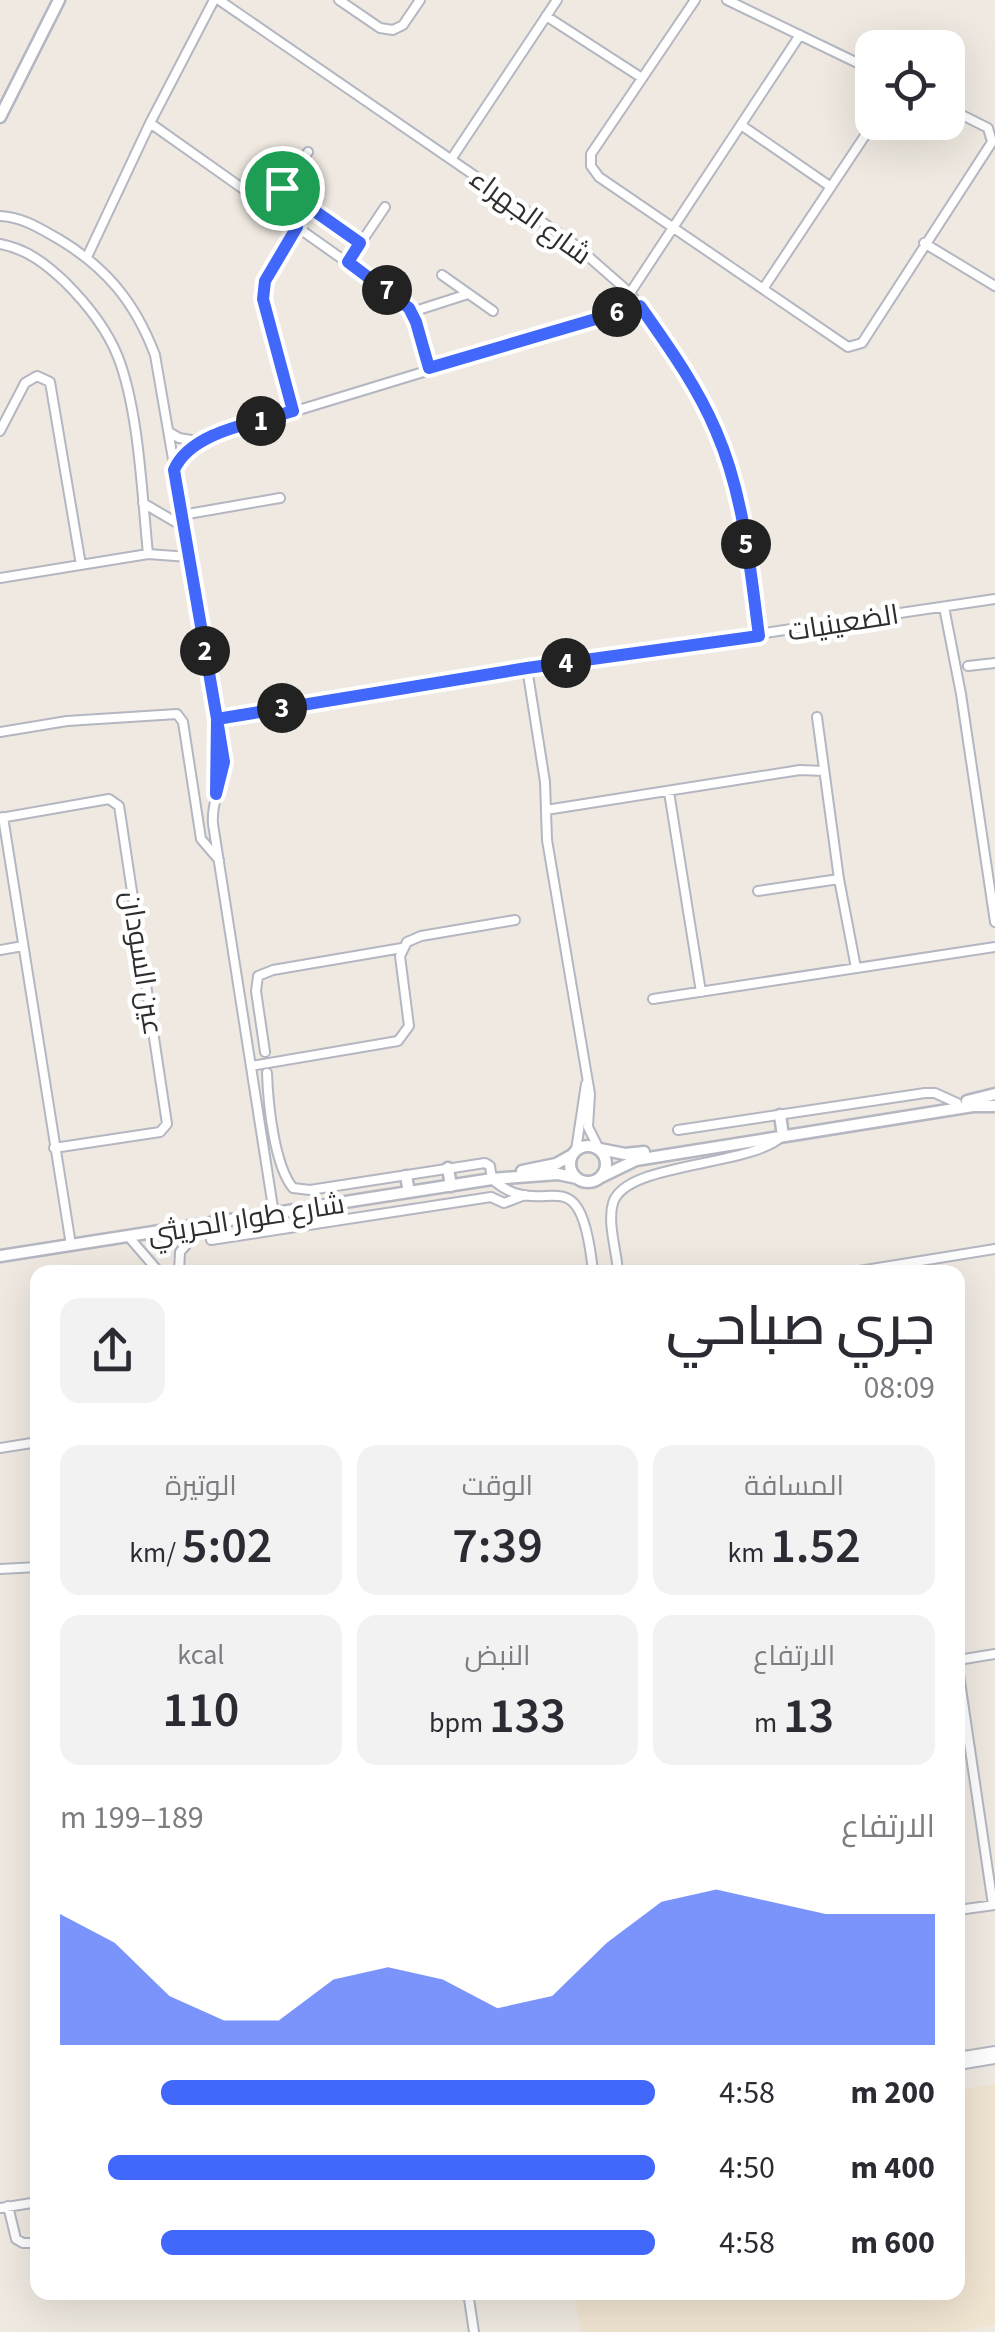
<!DOCTYPE html>
<html lang="ar">
<meta charset="utf-8">
<style>
:root{--surface:#fff;--page:#f2f2f3;--text:#2b2b33;--muted:#7c7c81;--accent:#4268fb}
body{margin:0;font-family:"Source Sans 3",Cairo,sans-serif;background:var(--page);color:var(--text);direction:rtl;height:100vh;display:flex;flex-direction:column;font-size:38px;white-space:nowrap}
*{box-sizing:border-box;margin:0}
p{font-size:32px;color:var(--muted)}
.icon{flex:none;width:55px;height:55px;fill:none;stroke:currentColor;stroke-width:2;stroke-linecap:round;stroke-linejoin:round}
.map{position:relative;flex:1;overflow:hidden;direction:ltr}
.drawer{position:absolute;left:30px;top:1265px;width:935px;height:1035px;display:flex;flex-direction:column;background:var(--surface);border-radius:20px;box-shadow:0 10px 40px #0002;direction:rtl}
.drawer>*{flex:none}
.fabs{position:absolute;left:855px;top:30px;display:grid;gap:20px}
.fabs a{display:grid;place-items:center;width:110px;height:110px;border-radius:20px;background:var(--surface);box-shadow:0 10px 40px #0002;font-size:50px}
.pin{position:absolute;display:grid;place-items:center;width:85px;height:85px;color:#fff;margin:-42px;border:5px solid #fff;border-radius:50%;box-shadow:0 2px 10px #0007}
.km{position:absolute;width:50px;height:50px;margin:-25px;border-radius:50%;background:#222;color:#fff;font-size:28px;line-height:50px;text-align:center}
.round{display:grid;place-items:center;flex:none;width:105px;height:105px;border-radius:20px;background:var(--page)}
.headline{display:flex;align-items:center;justify-content:space-between;height:170px;padding:0 30px}
h1{font-size:55px;font-weight:600;line-height:75px}
.stats{display:grid;grid-template-columns:repeat(3,1fr);gap:15px;height:170px;padding:10px 30px}
.stats div{display:grid;align-content:center;border-radius:20px;background:var(--page);text-align:center}
.stats b{font-size:50px;font-weight:600}
.stats small{font-size:28px;font-weight:400}
.stats p{font-size:28px}
.chart{height:280px;padding:20px 30px}
.chart p{display:flex;justify-content:space-between}
.chart svg{width:100%;height:180px;margin-top:10px;fill:var(--accent);opacity:.7}
ul{padding:0 30px;list-style:none;font-size:32px}
li{display:grid;grid-template-columns:160px 120px 1fr;align-items:center;height:75px}
li i{height:25px;border-radius:12px;background:var(--accent)}
.map>svg:first-child{display:block}
.education{fill:#f0e5d1}
.lines{fill:none;stroke-linecap:round;stroke-linejoin:round}
.street-casing{stroke:#b4b7c1;stroke-width:12}
.secondary-casing{stroke:#b4b7c1;stroke-width:15}
.street{stroke:#fff;stroke-width:8}
.secondary{stroke:#fff;stroke-width:10}
.route-casing{stroke:#fff;stroke-width:20}
.route{stroke:#4268fb;stroke-width:12}
.labels{text-anchor:middle;stroke-width:9;stroke-linejoin:round;paint-order:stroke}
.street-label{font-size:28px;fill:#2e2e2e;stroke:#fff}
</style>
<div class="map">
<svg width="995" height="2332" viewBox="0 0 995 2332">
<rect width="100%" height="100%" fill="#efe9e1"/>
<path class="education" d="M995 2084V2325L953 2332H581L574 2293 958 2292V2090Z"/>
<g class="lines">
<defs>
<path id="street" d="M219 0 574 244 630 293 679 363 717 433 740 510 759 636
M339 0 380 28 393 30 403 25 420 0
M695 0 591 154V166L599 177 848 347 862 343 992 142 988 128 948 108
M727 0 872 70
M546 16 642 78
M150 123 403 302 416 322 429 368
M741 125 831 187
M452 158 557 0
M282 188 360 243
M269 207 308 152
M0 216C22 217 39 228 57 238 106 267 135 302 155 355L224 754C226 779 211 799 213 824L274 1214
M924 243 995 286
M0 244C27 249 46 264 65 282 86 303 107 329 118 357 139 411 142 495 148 554
M87 257 150 123 214 0
M348 262 385 207
M442 275 493 311
M763 289 874 122
M630 293 800 35
M412 312 468 294
M293 411 263 292 265 281 297 227
M0 431 25 383 37 376 50 382 81 565
M169 432 179 438 197 441
M175 469 184 453 197 441 640 306
M143 503 184 527
M182 515 280 498
M0 578 148 554 189 557
M944 607 961 694 995 922
M968 666 995 663
M527 668 545 782 547 840 590 1094 588 1127 599 1149
M817 717 839 879 856 968
M217 719 527 668 995 599
M0 732 67 721 177 714 183 722 201 839 219 860
M216 789 218 743
M669 792 701 992
M546 810 800 770 824 771
M3 817 71 1245
M0 818 109 799 119 806 120 812 167 1124 160 1132 54 1148
M758 891 839 879
M0 950 23 946
M653 999 995 947
M265 1052 256 991 258 976 273 970 402 948
M251 1066 398 1041 409 1026 400 956 407 942 421 936 515 920
M267 1073C268 1103 274 1165 293 1188L310 1190 485 1163 490 1166 492 1179C545 1227 580 1145 593 1272
M678 1130 925 1093H935L957 1103
M576 1150 586 1084
M128 1236 159 1272
M211 1240 491 1197 504 1203 525 1195
M179 1272 180 1252 204 1224
M618 1272C617 1252 607 1223 613 1203 625 1162 748 1167 781 1137
M853 1272 995 1249
M0 1448 38 1442
M0 1569 38 1567
M958 1660 995 1654
M958 1668 993 1905
M958 1910 995 1905
M958 2057 995 2051
M958 2065 995 2059
M8 2206 16 2239 23 2243H38
M0 2208 38 2202
M468 2292 474 2332"/>
<path id="secondary" d="M0 117 59 0
M967 1101 995 1094
M780 1115 783 1136
M570 1164a18 18 0 1 1 36 0a18 18 0 1 1-36 0Z
M600 1149 625 1154 644 1152
M448 1168 451 1186
M522 1171 556 1164 572 1155
M406 1176 409 1192
M601 1177 636 1160 973 1106H995
M0 1256 492 1179 558 1174 577 1178"/>
</defs>
<use href="#street" class="street-casing"/>
<use href="#secondary" class="secondary-casing"/>
<use href="#street" class="street"/>
<use href="#secondary" class="secondary"/>
</g>
<g class="lines">
<defs>
<path id="route" d="M282 188 269 207 297 227 265 281 263 299 293 411C255 423 191 431 174 470L217 719 216 794 224 762 217 719 527 668 759 636C750 568 744 495 716 431 697 386 668 346 640 306L429 368 416 322 409 308 348 262 360 243 282 188"/>
</defs>
<use href="#route" class="route-casing"/>
<use href="#route" class="route"/>
</g>
<g class="labels">
<g class="street-label">
<text transform="translate(531 216) rotate(36)" y="10">شارع الجهراء</text>
<text transform="translate(843 622) rotate(-9)" y="10">الضعينيات</text>
<text transform="translate(143 963) rotate(81)" y="10">عين السودان</text>
<text transform="translate(246 1218) rotate(-9)" y="10">شارع طوار الحريثي</text>
</g>
</g>
</svg>
<div class="fabs">
<a><svg class="icon" aria-label="locate" viewBox="0 0 24 24"><circle cx="12" cy="12" r="6"/><path d="M12 2v4M12 18v4M2 12h4M18 12h4"/></svg></a>
</div>
<div class="pin" style="left:282px;top:188px;background:#1e9e55"><svg class="icon" aria-label="arrive" viewBox="0 0 24 24"><path d="M6 21V4h12l-3 4 3 4H6"/></svg></div>
<b class="km" style="left:261px;top:421px">1</b>
<b class="km" style="left:205px;top:651px">2</b>
<b class="km" style="left:282px;top:708px">3</b>
<b class="km" style="left:566px;top:663px">4</b>
<b class="km" style="left:746px;top:544px">5</b>
<b class="km" style="left:617px;top:312px">6</b>
<b class="km" style="left:387px;top:290px">7</b>
<section class="drawer">
<div class="headline"><div><h1>جري صباحي</h1><p>08:09</p></div><a class="round"><svg class="icon" aria-label="share" viewBox="0 0 24 24"><path d="M12 15V3M7 8l5-5 5 5M5 13v7h14v-7"/></svg></a></div>
<div class="stats">
<div><p>المسافة</p><b>1.52<small> km</small></b></div>
<div><p>الوقت</p><b>7:39</b></div>
<div><p>الوتيرة</p><b>5:02<small> /km</small></b></div>
</div>
<div class="stats">
<div><p>الارتفاع</p><b>13<small> m</small></b></div>
<div><p>النبض</p><b>133<small> bpm</small></b></div>
<div><p>kcal</p><b>110</b></div>
</div>
<div class="chart"><p><span>الارتفاع</span>189–199 m</p>
<svg viewBox="0 0 160 44" preserveAspectRatio="none"><path d="M0 44V12L10 19L20 32L30 38L40 38L50 28L60 25L70 28L80 35L90 32L100 19L110 9L120 6L130 9L140 12L150 12L160 12V44z"/></svg>
</div>
<ul>
<li><b>200 m</b>4:58<i style="width:83%"></i></li>
<li><b>400 m</b>4:50<i style="width:92%"></i></li>
<li><b>600 m</b>4:58<i style="width:83%"></i></li>
</ul>
</section>
</div>
